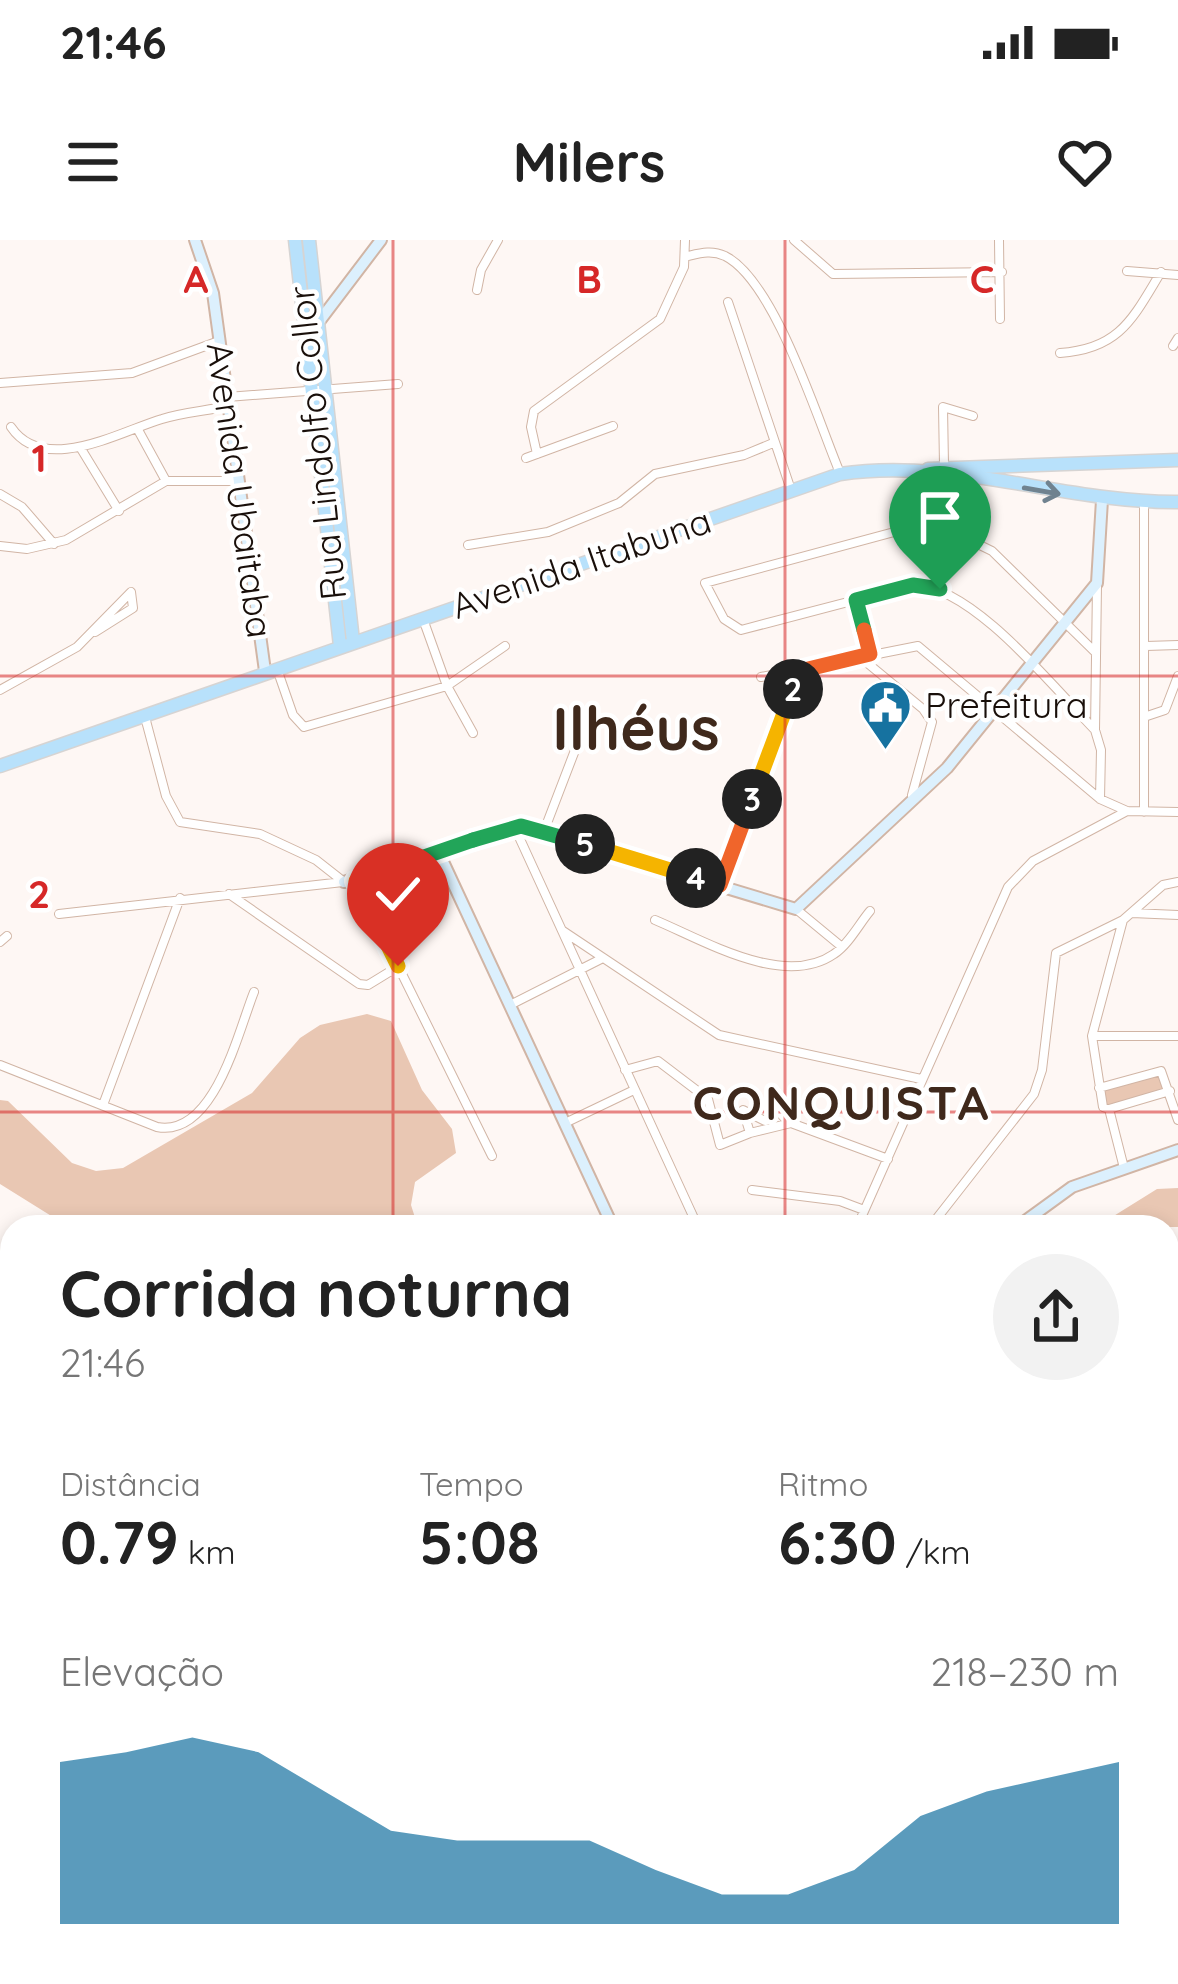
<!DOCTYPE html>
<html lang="pt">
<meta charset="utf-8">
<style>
:root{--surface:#fff;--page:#f2f2f2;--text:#222;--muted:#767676;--accent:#1672a0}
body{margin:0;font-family:Quicksand,sans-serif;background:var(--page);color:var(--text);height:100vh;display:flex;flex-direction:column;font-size:45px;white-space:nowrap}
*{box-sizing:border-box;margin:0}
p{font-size:39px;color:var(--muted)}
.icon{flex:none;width:66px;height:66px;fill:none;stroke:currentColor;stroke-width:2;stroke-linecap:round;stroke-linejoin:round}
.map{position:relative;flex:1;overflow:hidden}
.side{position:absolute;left:0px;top:975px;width:1179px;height:771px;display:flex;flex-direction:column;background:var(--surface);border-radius:36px 36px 0 0;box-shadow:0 6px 18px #0003}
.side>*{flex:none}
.pin{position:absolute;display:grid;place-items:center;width:102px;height:102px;color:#fff;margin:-123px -51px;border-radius:50% 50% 50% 0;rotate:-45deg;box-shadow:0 0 12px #0007}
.pin .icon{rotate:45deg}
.km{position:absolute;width:60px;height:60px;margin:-30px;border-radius:50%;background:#222;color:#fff;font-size:33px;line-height:60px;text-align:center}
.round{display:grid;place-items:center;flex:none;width:126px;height:126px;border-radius:63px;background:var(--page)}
.overview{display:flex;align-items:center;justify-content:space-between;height:204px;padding:0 60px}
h1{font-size:66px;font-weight:700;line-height:90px}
.figures{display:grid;grid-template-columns:repeat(3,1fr);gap:18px;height:204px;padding:12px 60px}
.figures div{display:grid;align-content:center}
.figures b{font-size:60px;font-weight:700}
.figures small{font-size:33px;font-weight:400}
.figures p{font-size:33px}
.chart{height:336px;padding:24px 60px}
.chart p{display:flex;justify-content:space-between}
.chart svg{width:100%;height:216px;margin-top:12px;fill:var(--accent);opacity:.7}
.status{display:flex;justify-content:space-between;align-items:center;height:84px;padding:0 60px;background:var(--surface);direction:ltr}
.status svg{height:33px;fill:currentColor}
header{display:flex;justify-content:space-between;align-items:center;height:156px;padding:0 60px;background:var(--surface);font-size:54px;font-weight:700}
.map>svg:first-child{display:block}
.green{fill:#e9c7b3}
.water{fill:#c8e6fa}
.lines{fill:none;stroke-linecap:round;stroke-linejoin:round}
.street-casing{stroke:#d1b5a5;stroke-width:10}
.secondary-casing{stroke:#d1b5a5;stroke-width:14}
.primary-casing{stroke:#d6d4d3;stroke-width:15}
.street{stroke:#fff;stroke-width:8}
.secondary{stroke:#dcf0fd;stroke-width:10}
.primary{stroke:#b8e1fb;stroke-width:12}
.oneway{stroke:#70828f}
.split-1-casing{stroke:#fff;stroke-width:24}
.split-2-casing{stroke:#fff;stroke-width:24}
.split-3-casing{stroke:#fff;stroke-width:24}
.split-4-casing{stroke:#fff;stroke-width:24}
.split-5-casing{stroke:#fff;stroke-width:24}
.split-6-casing{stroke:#fff;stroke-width:24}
.split-7-casing{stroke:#fff;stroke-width:24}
.split-8-casing{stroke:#fff;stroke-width:24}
.split-1{stroke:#22a559;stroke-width:15}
.split-2{stroke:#f0652b;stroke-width:15}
.split-3{stroke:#f5b400;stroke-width:15}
.split-4{stroke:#f0652b;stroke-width:15}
.split-5{stroke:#f5b400;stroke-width:15}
.split-6{stroke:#22a559;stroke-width:15}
.split-7{stroke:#22a559;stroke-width:15}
.split-8{stroke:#f5b400;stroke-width:15}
.grid{fill:none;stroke:#d62828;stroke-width:3;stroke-opacity:0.55}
.labels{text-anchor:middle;stroke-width:9;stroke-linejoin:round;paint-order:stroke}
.street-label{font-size:36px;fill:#190f0a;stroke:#fff}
.poi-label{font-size:36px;fill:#190f0a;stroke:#fff;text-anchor:start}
.district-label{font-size:48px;font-weight:bold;letter-spacing:3px;fill:#3f291c;stroke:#fff}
.town-label{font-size:60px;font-weight:bold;fill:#3f291c;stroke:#fff}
.grid-label{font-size:39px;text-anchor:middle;font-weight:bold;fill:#d62828;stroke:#fff;stroke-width:9;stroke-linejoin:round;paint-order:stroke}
</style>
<div class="status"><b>21:46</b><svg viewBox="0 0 49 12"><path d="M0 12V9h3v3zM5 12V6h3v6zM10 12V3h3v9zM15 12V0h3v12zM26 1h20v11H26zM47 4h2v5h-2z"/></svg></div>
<header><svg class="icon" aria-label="menu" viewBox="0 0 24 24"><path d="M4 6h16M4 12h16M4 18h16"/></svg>Milers<svg class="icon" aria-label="heart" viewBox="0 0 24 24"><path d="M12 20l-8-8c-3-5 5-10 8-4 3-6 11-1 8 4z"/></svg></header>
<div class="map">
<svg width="1178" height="1744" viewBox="0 0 1178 1744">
<rect width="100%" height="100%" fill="#fef7f4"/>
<path class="green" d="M367 774 391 781 422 850 452 889 456 913 415 942 411 965 418 987H69L0 944V860L8 861 72 923 96 931 123 928 252 853 300 798 320 785Z
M1161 835 1165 850 1107 866 1103 851Z
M1178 948V987H1096L1157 949Z
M0 1051 12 1067V1209L0 1210Z
M1167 1085 1178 1093V1213L1167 1219Z
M0 1302 12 1305V1545L0 1529Z
M129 1734H1031L1069 1744H129Z"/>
<path class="water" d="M0 1529 12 1545V1734H129V1744H8L0 1730Z"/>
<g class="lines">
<defs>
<path id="street" d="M794 0 833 34 1002 32
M999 0 1000 79
M688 16C701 13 712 10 725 16 775 41 818 181 840 233
M1127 31 1178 35
M477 50 481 30 498 0
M728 62 791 250
M1173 106 1178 98
M1060 113C1120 109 1133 78 1161 32
M0 143 132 133 219 101
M227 157 398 144
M11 187C44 236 121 191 162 179 184 172 206 171 228 166
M137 188 166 241
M80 207 119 271
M537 214 531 187 534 171 660 79 684 27 685 0
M526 218 613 186
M944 225 943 167 973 176
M0 254 22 267 54 304
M1144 262V572
M468 305 548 292 619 263 655 234 744 215 773 203
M0 306 27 309 66 300 166 241H237
M1097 345 1095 490 1101 510 1100 559
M856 360 870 414
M423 379 447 446 473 493
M1146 406 1178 405
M1095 412 992 311 949 290 909 288 705 343 724 379 741 390 913 345C972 345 1054 448 1095 490
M860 417 923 469 932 482 912 555
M277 429 293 475 304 487 447 446 505 406
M761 437 918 406 1100 559 1127 571 1178 572
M0 450 77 407 131 352 133 368 95 392
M1147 476 1165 470 1178 436
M145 477 166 556 180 582 260 594 316 620 344 642
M514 586 698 987
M544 591 582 492
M356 641 492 916
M720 645 800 431
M229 654 359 744 368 745 399 726
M796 669 842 707
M1132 673 1178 675
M59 674 343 642
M655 680C703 700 784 749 834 714 849 704 859 684 870 671
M563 691 719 795 921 839
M0 702 7 696
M510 765 603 718
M1092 796H1178
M0 825 157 887C214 898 238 792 254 752
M625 830 658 821 708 859 720 905 750 893 743 870 765 881 772 878 771 863 788 882
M1099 848 1161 831 1178 880
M103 865 180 658
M1109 869 1170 851
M565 883 634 850
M750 893 791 883 888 919
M1124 928 1109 869 1103 867 1092 796 1123 680 1163 645 1178 642
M752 950 840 961 864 970
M823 987H849
M857 987 1008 647 1033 621 1127 571
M930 987 1034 854 1042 830 1056 713 1123 680
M0 1016 12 1027
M1167 1232 1178 1234
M0 1260 12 1262
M1167 1266 1178 1273
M1167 1297 1178 1304
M1167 1350 1178 1364
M1178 1464V1477
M1167 1668 1178 1667
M1167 1693 1178 1691
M1167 1717 1178 1721"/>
<path id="secondary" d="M195 0 213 53 265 431
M318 83 381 0
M439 613 613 987
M344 642 521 586 796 669 947 528 1097 343 1102 260
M1017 987 1072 947 1178 910
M1167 1053 1178 1050"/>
<path id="primary" d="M295 0 340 406
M309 0 353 401
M928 229 1178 220
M0 526 840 234C953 217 1065 263 1178 262"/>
</defs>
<use href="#street" class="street-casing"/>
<use href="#secondary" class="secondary-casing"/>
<use href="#primary" class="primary-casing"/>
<use href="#street" class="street"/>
<use href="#secondary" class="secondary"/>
<use href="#primary" class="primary"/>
</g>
<defs><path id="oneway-shaft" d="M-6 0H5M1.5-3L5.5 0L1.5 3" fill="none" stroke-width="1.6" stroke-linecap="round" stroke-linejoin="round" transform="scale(3)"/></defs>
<use class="oneway" href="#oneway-shaft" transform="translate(1042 251) rotate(10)"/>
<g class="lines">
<defs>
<path id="split-1" d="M864 390 856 360 913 345 940 349"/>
<path id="split-2" d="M793 449 800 431 870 414 864 390"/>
<path id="split-3" d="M752 559 793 449"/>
<path id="split-4" d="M696 638 720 645 752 559"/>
<path id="split-5" d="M585 604 696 638"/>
<path id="split-6" d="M473 600 521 586 585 604"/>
<path id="split-7" d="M363 638 473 600"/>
<path id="split-8" d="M363 638 356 641 398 726"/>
</defs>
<use href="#split-1" class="split-1-casing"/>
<use href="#split-2" class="split-2-casing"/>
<use href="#split-3" class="split-3-casing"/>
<use href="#split-4" class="split-4-casing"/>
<use href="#split-5" class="split-5-casing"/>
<use href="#split-6" class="split-6-casing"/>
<use href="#split-7" class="split-7-casing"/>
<use href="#split-8" class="split-8-casing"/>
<use href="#split-1" class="split-1"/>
<use href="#split-2" class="split-2"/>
<use href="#split-3" class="split-3"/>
<use href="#split-4" class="split-4"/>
<use href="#split-5" class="split-5"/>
<use href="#split-6" class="split-6"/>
<use href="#split-7" class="split-7"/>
<use href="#split-8" class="split-8"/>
</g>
<path class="grid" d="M393 0V987M785 0V987M0 436H1178M0 872H1178M0 1308H12M1167 1308H1178M393 1734V1744M785 1734V1744"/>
<defs>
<symbol id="civic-pin" viewBox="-11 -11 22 30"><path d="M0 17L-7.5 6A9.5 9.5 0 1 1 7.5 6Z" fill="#1672a0" stroke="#fff"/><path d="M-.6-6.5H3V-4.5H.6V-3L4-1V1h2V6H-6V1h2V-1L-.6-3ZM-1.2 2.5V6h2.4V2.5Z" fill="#fff"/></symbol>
</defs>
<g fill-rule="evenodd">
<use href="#civic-pin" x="856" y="436" width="59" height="81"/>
</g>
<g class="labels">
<g class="street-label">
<text transform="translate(317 203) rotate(-96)" y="13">Rua Lindolfo Collor</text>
<text transform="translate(240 250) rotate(82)" y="13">Avenida Ubaitaba</text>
<text transform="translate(581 323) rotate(-19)" y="13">Avenida Itabuna</text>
</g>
<g class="poi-label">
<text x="925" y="478">Prefeitura</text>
</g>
<g class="district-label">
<text x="842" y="880">CONQUISTA</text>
</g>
<g class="town-label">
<text x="636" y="510">Ilhéus</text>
</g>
</g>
<g class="grid-label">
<text x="196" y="53">A</text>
<text x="589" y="53">B</text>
<text x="982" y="53">C</text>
<text x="39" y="232">1</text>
<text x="39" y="668">2</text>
</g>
</svg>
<div class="pin" style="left:940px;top:349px;background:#1e9e55"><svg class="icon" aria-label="arrive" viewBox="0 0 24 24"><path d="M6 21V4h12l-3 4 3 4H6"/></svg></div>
<div class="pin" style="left:398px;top:726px;background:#d93025"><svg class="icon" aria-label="check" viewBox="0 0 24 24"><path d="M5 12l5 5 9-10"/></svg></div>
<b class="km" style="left:793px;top:449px">2</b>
<b class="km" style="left:752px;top:559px">3</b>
<b class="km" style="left:696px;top:638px">4</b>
<b class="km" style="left:585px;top:604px">5</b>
<section class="side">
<div class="overview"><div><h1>Corrida noturna</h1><p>21:46</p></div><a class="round"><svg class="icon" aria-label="share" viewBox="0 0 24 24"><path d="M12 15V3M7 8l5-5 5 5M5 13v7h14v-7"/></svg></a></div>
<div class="figures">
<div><p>Distância</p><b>0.79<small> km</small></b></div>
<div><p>Tempo</p><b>5:08</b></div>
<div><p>Ritmo</p><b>6:30<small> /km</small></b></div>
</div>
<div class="chart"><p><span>Elevação</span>218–230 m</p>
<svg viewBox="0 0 160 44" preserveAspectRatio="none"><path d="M0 44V11L10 9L20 6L30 9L40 17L50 25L60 27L70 27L80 27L90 33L100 38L110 38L120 33L130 22L140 17L150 14L160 11V44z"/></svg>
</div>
</section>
</div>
